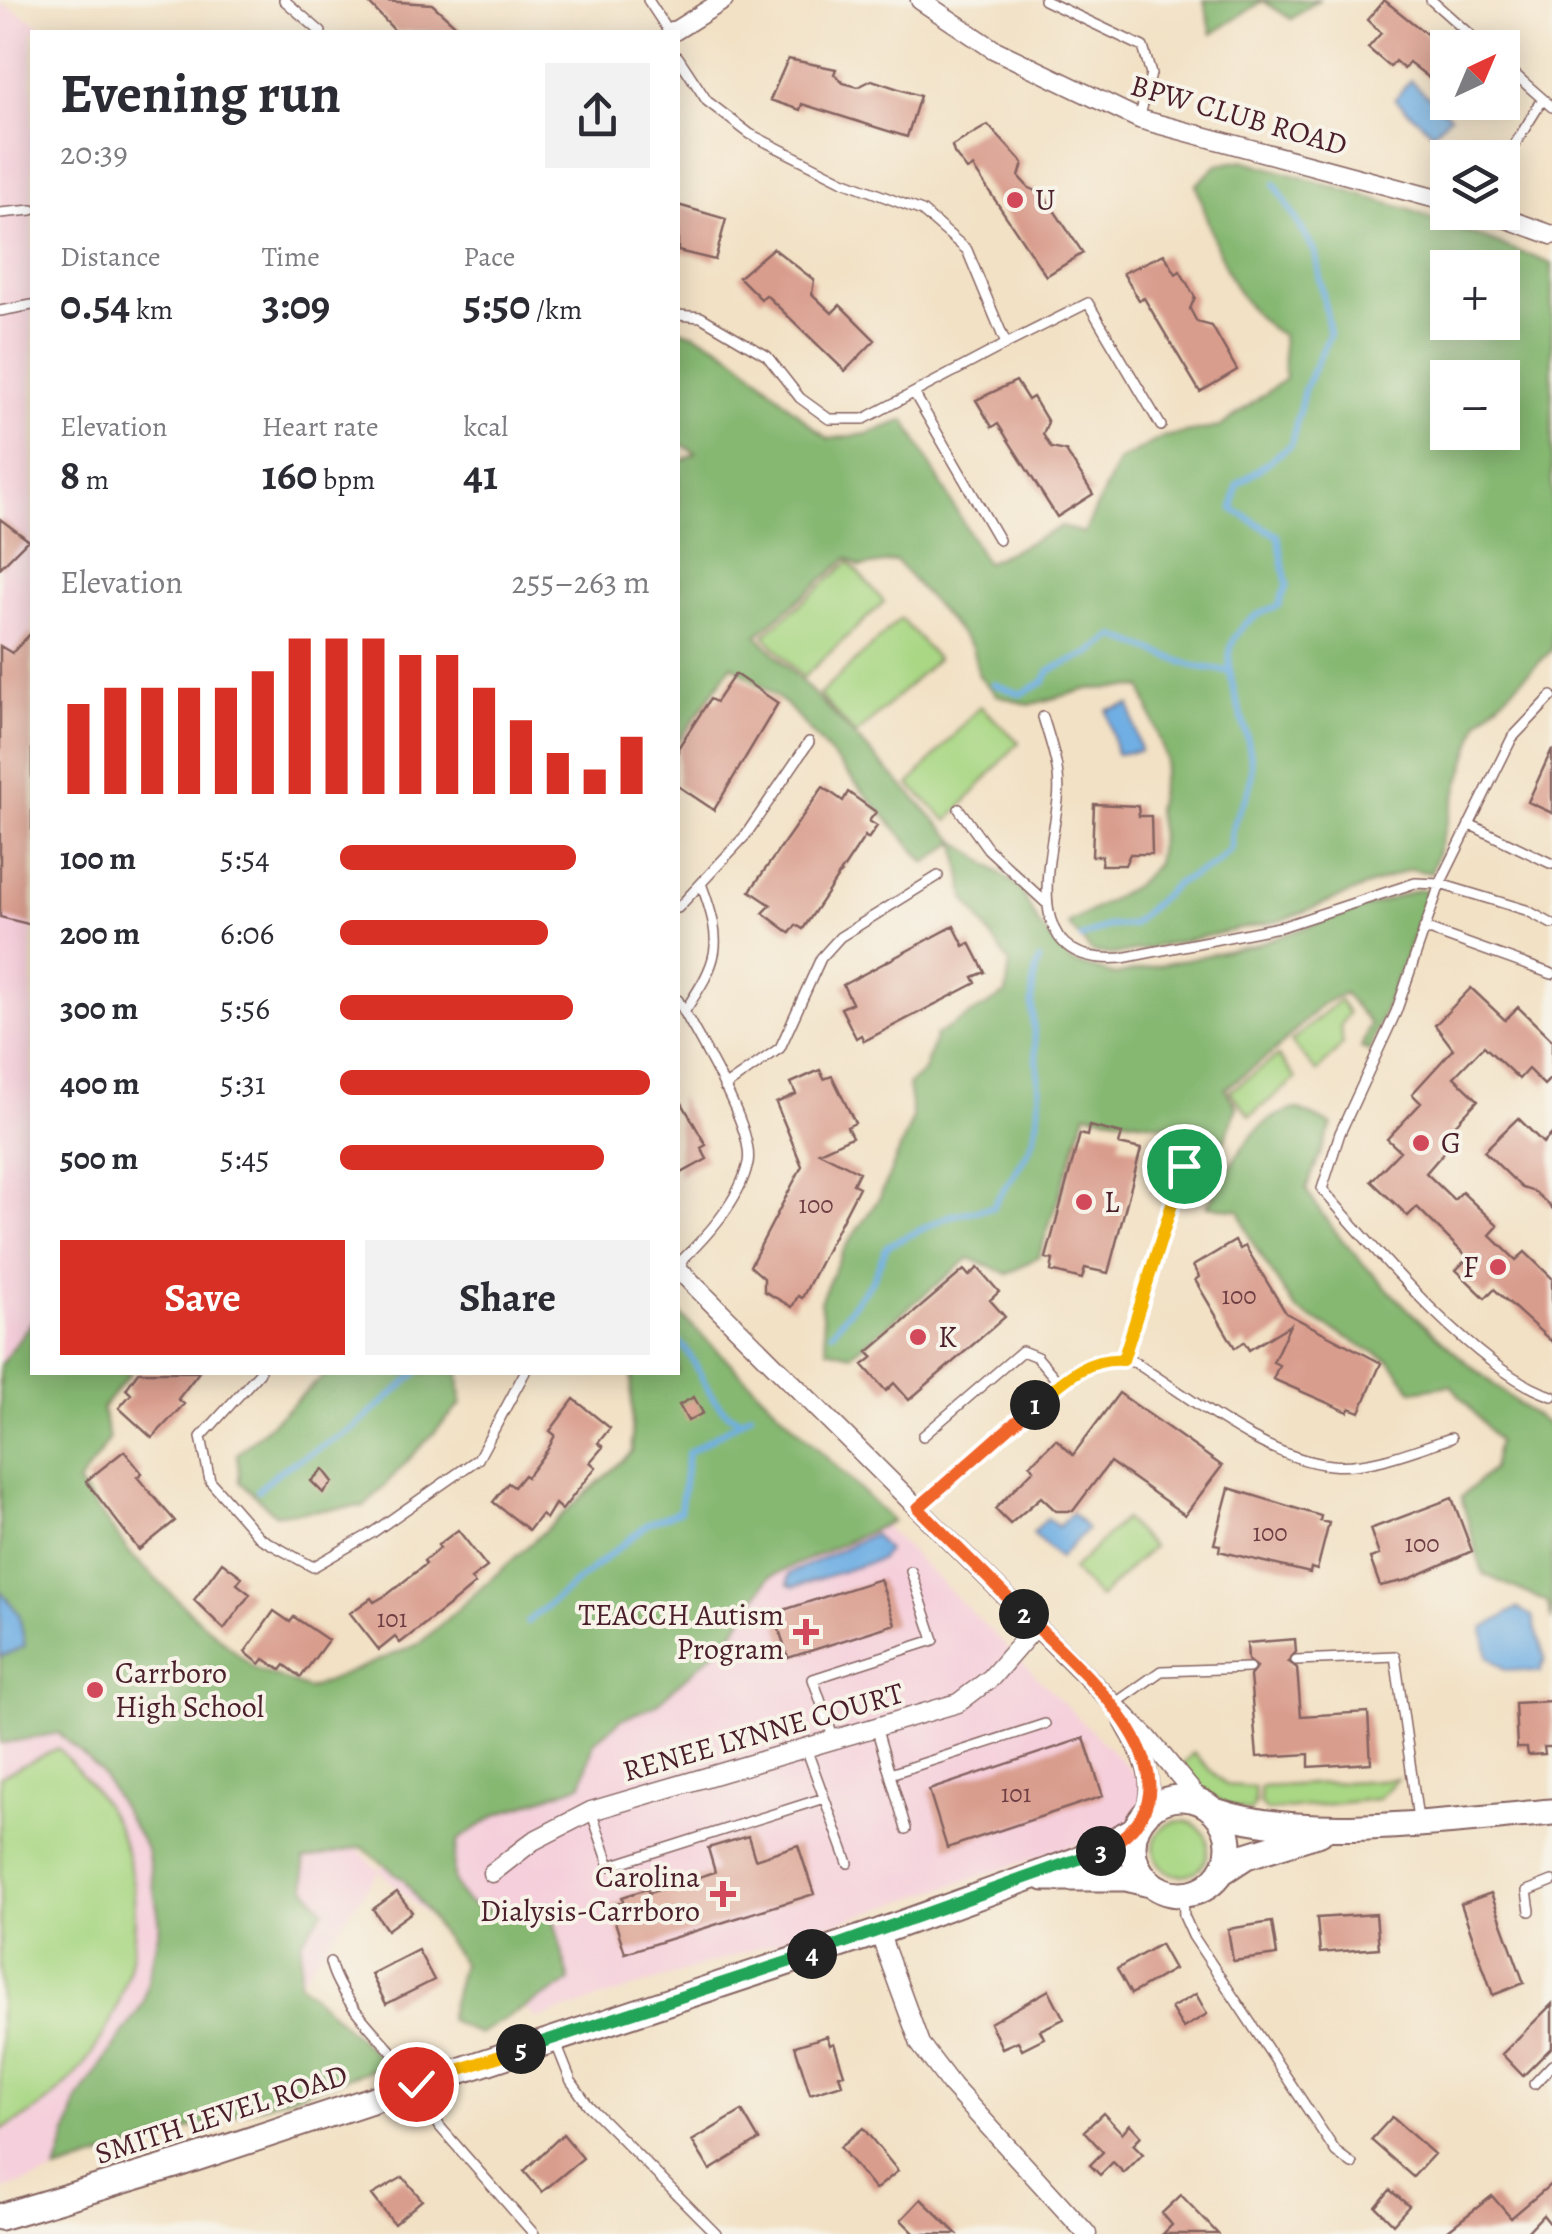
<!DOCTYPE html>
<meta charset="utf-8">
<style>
:root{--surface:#fff;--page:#f2f2f3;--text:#2b2b33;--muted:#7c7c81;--accent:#d93025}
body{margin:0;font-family:Alegreya,serif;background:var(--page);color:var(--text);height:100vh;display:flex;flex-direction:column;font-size:38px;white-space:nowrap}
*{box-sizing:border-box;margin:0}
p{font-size:32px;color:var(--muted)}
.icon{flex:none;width:55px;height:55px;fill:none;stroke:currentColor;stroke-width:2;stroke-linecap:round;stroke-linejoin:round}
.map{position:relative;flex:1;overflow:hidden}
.drawer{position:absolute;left:30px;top:30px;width:650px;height:1345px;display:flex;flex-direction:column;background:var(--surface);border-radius:0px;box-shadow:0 5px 25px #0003}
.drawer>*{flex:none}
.needle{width:65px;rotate:44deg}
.fabs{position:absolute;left:1430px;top:30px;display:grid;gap:20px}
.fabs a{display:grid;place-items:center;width:90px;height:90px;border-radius:0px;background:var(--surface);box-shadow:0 5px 25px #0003;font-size:50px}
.pin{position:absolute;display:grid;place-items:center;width:85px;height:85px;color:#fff;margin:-42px;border:5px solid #fff;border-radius:50%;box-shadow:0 2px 10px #0007}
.km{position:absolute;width:50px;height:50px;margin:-25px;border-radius:50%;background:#222;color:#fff;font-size:28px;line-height:50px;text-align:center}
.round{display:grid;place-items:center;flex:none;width:105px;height:105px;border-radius:0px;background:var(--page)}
.summary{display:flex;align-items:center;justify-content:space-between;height:170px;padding:0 30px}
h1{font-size:55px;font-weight:700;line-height:75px}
.metrics{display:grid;grid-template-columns:repeat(3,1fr);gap:15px;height:170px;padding:10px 30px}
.metrics div{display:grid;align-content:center}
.metrics b{font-size:42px;font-weight:700}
.metrics small{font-size:28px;font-weight:400}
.metrics p{font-size:28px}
.chart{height:280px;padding:20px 30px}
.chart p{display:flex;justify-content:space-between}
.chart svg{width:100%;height:180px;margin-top:10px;stroke:var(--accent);stroke-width:6}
.primary-button{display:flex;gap:20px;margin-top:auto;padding:20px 30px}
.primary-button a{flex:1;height:115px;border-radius:0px;background:var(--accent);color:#fff;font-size:40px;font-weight:700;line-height:115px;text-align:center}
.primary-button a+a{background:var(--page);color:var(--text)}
ul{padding:0 30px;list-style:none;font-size:32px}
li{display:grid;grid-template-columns:160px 120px 1fr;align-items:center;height:75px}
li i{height:25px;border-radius:12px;background:var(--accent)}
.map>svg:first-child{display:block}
.built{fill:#f5cfdb}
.green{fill:#a9d784;stroke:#7a7b58;stroke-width:2.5}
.forest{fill:#86b872;stroke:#686c4e;stroke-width:2.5;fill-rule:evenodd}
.water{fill:#70afe3;stroke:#5d6787;stroke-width:2.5}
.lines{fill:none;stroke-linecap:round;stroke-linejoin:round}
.stream{stroke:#70afe3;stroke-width:6}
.building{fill:#d99d8d}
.service-casing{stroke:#856361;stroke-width:12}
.minor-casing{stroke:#856361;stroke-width:21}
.secondary-casing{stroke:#856361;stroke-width:29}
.service{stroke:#fff;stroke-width:9}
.minor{stroke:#fff;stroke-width:18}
.secondary{stroke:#fff;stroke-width:25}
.split-1-casing{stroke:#fff;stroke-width:20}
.split-2-casing{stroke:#fff;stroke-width:20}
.split-3-casing{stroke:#fff;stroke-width:20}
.split-4-casing{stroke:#fff;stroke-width:20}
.split-5-casing{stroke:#fff;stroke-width:20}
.split-6-casing{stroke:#fff;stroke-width:20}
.split-1{stroke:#f5b400;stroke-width:12}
.split-2{stroke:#f0652b;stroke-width:12}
.split-3{stroke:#f0652b;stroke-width:12}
.split-4{stroke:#22a559;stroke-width:12}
.split-5{stroke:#22a559;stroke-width:12}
.split-6{stroke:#f5b400;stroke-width:12}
.poi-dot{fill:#d1495b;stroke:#f7f3e8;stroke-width:4}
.labels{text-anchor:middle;stroke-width:8;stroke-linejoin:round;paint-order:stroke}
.number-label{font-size:25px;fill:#6e3e44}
.street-label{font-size:30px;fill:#4a1f2b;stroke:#f7f3e8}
.poi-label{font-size:30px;fill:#4a1f2b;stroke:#f7f3e8;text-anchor:start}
</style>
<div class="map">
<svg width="1552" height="2234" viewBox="0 0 1552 2234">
<rect width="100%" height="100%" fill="#f7f3e8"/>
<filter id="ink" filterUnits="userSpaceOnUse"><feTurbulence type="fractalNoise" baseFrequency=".01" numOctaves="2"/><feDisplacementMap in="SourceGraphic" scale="20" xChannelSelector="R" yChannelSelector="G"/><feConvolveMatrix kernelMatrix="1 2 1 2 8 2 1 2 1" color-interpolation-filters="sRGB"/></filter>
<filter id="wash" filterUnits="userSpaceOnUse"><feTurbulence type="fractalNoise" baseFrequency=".0048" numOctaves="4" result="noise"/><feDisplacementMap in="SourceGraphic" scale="40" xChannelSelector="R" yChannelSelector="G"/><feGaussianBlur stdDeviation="2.25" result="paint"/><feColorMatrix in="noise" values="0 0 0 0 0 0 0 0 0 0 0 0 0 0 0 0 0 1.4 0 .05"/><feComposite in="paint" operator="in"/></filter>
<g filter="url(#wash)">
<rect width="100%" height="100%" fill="#f2e1c5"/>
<path class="built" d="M0 2 52 32H32V1372L0 1492Z
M842 1484 1148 1787 1136 1826 537 2019 379 1871 299 1982 387 2065 0 2191V1510L379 1870Z"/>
<path class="green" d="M849 562 884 602 803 678 764 635Z
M901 618 937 659 856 735 819 695Z
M980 706 1019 742 948 821 909 785Z
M1339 1000 1348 1013 1340 1027 1343 1044 1317 1072 1291 1042Z
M1278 1056 1296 1079 1250 1116 1230 1091Z
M1124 1519 1152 1547 1099 1598 1072 1570Z
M58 1748C81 1774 107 1801 120 1834 163 1944 110 2083 0 2130V1776Z
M1193 1753 1226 1785 1254 1787 1255 1803 1250 1812C1219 1804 1200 1793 1182 1765Z
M1397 1779 1378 1799 1267 1811 1260 1803V1787Z
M1154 1848a27 27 0 1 1 54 0a27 27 0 1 1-54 0Z"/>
<path class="forest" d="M1204 0H1318L1291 19 1263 1 1212 34Z
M1243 160 1407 209 1552 264V650L1479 721 1431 873 1410 869 1283 920 1115 955 1092 952 1068 924 1136 885 1156 865 1160 836 1156 810 1166 759 1142 687 1088 689 1029 705 997 695 979 676 972 647 896 561 860 567 848 558 757 635 956 841 1020 888 1038 924 1071 962 1115 975 1254 945 1417 890H1431L1369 1051 1361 1048 1370 1024 1344 993 1321 1005 1276 1050 1225 1089 1237 1107 1219 1155 1167 1125 1086 1113 1039 1256 1008 1274 969 1258 851 1355 827 1349 820 1301 844 1249 880 1197 913 1118 908 1085 924 1071 936 1035 1006 994 1010 964 965 898 956 842 926 863 786 704 732 665 678 742V463L696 453 678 442V329C741 343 778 404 829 439L867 434 905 420 986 563 1061 527 1084 533 1118 462 1163 437 1220 427 1285 379 1282 335C1231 308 1213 237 1196 185L1217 165ZM1448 268H1502V322H1448ZM1448 378H1502V432H1448Z
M1297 1109 1332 1125 1306 1189C1347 1262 1481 1382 1552 1427V1621L1547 1602 1483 1574 1461 1497 1492 1469 1498 1441 1451 1385 1413 1391 1390 1361 1296 1310 1252 1242 1239 1210 1207 1206C1230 1168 1251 1117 1297 1109Z
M678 1312 892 1521 769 1577 729 1639 655 1705 622 1719 594 1742 582 1784 497 1815 458 1840C437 1919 493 1914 550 1906L570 1982 478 2034 448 2019 462 1963 404 1880 362 1847 304 1860 306 1887 324 1910 302 1940 299 1982 387 2065 56 2172 77 2101 143 2004 160 1924 147 1850 99 1770 59 1733 0 1744V1365L32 1321V1372L131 1373 102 1408 109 1440 78 1484 133 1557 187 1609 255 1669 308 1689 419 1644 632 1452V1373L678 1372Z
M327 1373H459L461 1404 365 1506 275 1514 240 1482 237 1454Z"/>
<path class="water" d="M1410 80 1450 116 1433 133 1395 99Z
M1130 705 1140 751 1116 754 1107 710Z
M1072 1513 1087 1529 1059 1558 1033 1533 1047 1518 1058 1527Z
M873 1534 887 1550 881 1559 794 1587 788 1585 789 1574Z
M0 1590 19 1614 25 1646 0 1657Z
M1517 1608 1532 1616 1545 1659 1540 1672 1505 1669 1488 1657 1483 1629Z"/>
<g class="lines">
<path class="stream" d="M994 684 1021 694 1044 682 1050 670 1089 654 1115 636 1193 666 1227 671
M1081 938 1108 926 1131 925 1177 883 1214 865 1231 849C1229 812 1247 809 1251 778 1258 713 1183 638 1278 606L1287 585 1278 536 1233 509 1237 485 1291 445 1304 390 1330 334 1315 252 1275 184
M832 1332 873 1279 887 1246 949 1216 993 1207C1004 1186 1025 1162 1033 1140 1053 1081 1018 1016 1039 960
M678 1341C702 1363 705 1406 739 1419
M258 1490 279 1471 353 1429 418 1372
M527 1622 649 1523 680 1511 688 1453 751 1414"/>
</g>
<g id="blocks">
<path class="building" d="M366 0 432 4 463 32H396Z
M1384 0 1448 51V62L1432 80 1409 62 1404 69 1395 61 1390 67 1368 48 1381 33 1367 20Z
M788 59 836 69 834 74 843 83 858 87 872 80 920 96 907 137 802 104 800 110 770 100Z
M988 125 1023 163 1019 177 1029 188 1043 194 1083 253 1046 276 973 167 967 170 954 153 952 146Z
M678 205 726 219 715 260 678 251Z
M773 248 814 280 812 294 832 313 840 305 875 340 845 371 766 295 761 299 739 277Z
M1164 254 1176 274 1180 271 1195 297 1190 309 1197 322 1212 326 1237 370 1200 392 1144 298 1139 300 1123 273Z
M1016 381 1028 400 1033 397 1048 422 1043 434 1051 448 1066 451 1093 494 1057 517 998 424 992 427 976 400Z
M0 519 28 540 0 568Z
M32 632V925L0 917V646L12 653Z
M735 674 778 703 714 810 678 786V748L710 699 716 702Z
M1552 749V813L1528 802Z
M823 787 843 801 848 792 876 812 869 821 877 826 868 839 865 836 803 929 796 925 790 933 763 913 771 905 750 891Z
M1094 804 1138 806 1139 816H1151L1152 854H1130L1125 865H1101L1102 856H1092Z
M954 926 964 946 970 943 985 972 973 977 976 983 864 1041 861 1035 856 1038 841 1008 852 1003 843 985Z
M1471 988 1505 1020 1518 1007 1552 1040V1077L1544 1085 1528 1069 1519 1079 1484 1046 1454 1077 1478 1100 1450 1130 1457 1137 1426 1173 1454 1200 1462 1192 1498 1226 1490 1235 1516 1260 1525 1252 1552 1278V1342L1494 1289 1485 1298 1456 1270 1468 1258 1417 1207 1408 1216 1371 1181 1400 1151 1387 1139 1421 1103 1412 1094 1453 1049 1435 1025Z
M820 1070 824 1079 832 1076 855 1123 847 1127 852 1137 819 1152 859 1172 853 1184 859 1187 802 1298 798 1296 792 1307 764 1291V1278L750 1266 802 1166 776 1103 796 1094 791 1083Z
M678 1096 706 1145 701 1148 707 1159 678 1175Z
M1518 1118 1543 1143 1552 1134V1208L1535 1192 1522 1188 1484 1151Z
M1089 1126 1122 1134 1119 1144 1141 1149 1108 1273 1085 1268 1082 1279 1051 1271 1053 1260 1046 1258 1080 1134 1087 1136Z
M1235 1241 1240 1249 1245 1246 1286 1313 1381 1363 1360 1412 1350 1408 1348 1412 1273 1379 1279 1365 1273 1362 1290 1325 1249 1350 1244 1342 1235 1348 1195 1280 1199 1277 1193 1266Z
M978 1268 999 1292 990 1300 1005 1317 909 1400 894 1383 886 1391 863 1365 873 1357 868 1352 964 1270 969 1276Z
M138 1372H199L178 1399 184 1404 152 1438 119 1408 131 1394 126 1389Z
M1119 1393 1222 1466 1185 1515 1110 1462 1073 1511H1056L1041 1497 1010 1524 995 1509 1034 1469 1030 1465 1056 1439 1073 1455Z
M694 1397 703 1413 688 1421 679 1405Z
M574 1399 610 1428 598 1443 603 1447 590 1462 596 1467 562 1510 555 1504 546 1519 541 1515 529 1530 493 1502 508 1483 514 1487 524 1475 527 1477 548 1449 555 1435 550 1431Z
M124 1451 142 1473 137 1477 175 1521 139 1550 86 1481Z
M323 1469 333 1482 323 1493 311 1481Z
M1229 1488 1321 1516 1320 1521 1329 1523 1317 1570 1311 1568 1310 1573 1219 1551 1220 1545 1214 1544Z
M1452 1498 1472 1551 1407 1580 1380 1586 1370 1558 1379 1555 1370 1529Z
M458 1530 487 1567 471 1579 475 1584 456 1600 400 1643 395 1637 379 1650 350 1613 371 1598 374 1602 388 1594 426 1564 424 1561 440 1548 438 1545Z
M222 1562 242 1577 237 1584 250 1594 224 1629 194 1600Z
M880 1579 895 1624 788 1658 774 1613Z
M274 1611 290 1622 294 1617 328 1640 301 1677 285 1665 281 1670 264 1659 260 1664 245 1652Z
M1295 1639 1296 1652 1288 1661 1297 1668 1301 1716 1368 1712 1371 1763 1309 1767V1754L1257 1757 1250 1676 1257 1667 1248 1660 1247 1643Z
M1552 1701V1747H1544L1545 1754 1528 1755 1527 1748H1517L1515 1703Z
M1084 1738 1103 1796 947 1848 929 1790Z
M748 1836 755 1859 798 1845 814 1894 625 1953 610 1906 623 1902 622 1897 647 1889 649 1893 715 1872 708 1848Z
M397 1892 412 1912 387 1930 373 1909Z
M1491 1893 1524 1983 1493 1995 1461 1904Z
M1376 1914 1379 1948 1320 1953 1317 1918Z
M1272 1922 1277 1955 1233 1961 1228 1929Z
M1160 1944 1174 1969 1131 1994 1117 1969Z
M418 1950 434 1980 386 2004 371 1974Z
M1049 1990 1064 2019 1040 2030 1044 2038 1022 2049 1018 2041 1002 2048 990 2023Z
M1196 1994 1207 2014 1183 2028 1171 2008Z
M1552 2004V2047L1523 2076 1502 2054Z
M827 2036 830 2045 834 2043 844 2074 839 2075 842 2084 810 2094 795 2046Z
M742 2111 759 2140 710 2170 692 2141Z
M1103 2113 1122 2133 1130 2124 1141 2136 1133 2144 1143 2154 1124 2173 1113 2162 1100 2175 1090 2165 1103 2152 1084 2131Z
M1392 2117 1434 2154 1413 2177 1371 2140Z
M863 2128 898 2171 875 2190 840 2147Z
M563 2134 583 2158 542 2192 524 2171Z
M403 2177 422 2200 394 2224 372 2195Z
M1552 2183V2226L1543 2215 1525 2234H1443L1492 2196 1511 2218Z
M1390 2190 1409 2206 1393 2224 1376 2207Z
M1181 2195 1218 2234H1163L1172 2225 1162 2213Z
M921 2199 957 2234H915L901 2220Z"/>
</g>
</g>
<g filter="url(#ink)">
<use href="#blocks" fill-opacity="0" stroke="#856361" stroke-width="2.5"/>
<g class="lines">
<defs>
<path id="service" d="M284 0 321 32
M648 0 669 32
M1044 0 1143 47 1151 74 1139 119
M1431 0 1485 48
M678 57 707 101 750 134 843 181 922 211 967 250 1006 344 864 419H829L800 398 767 356 701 317 678 315
M1502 63 1552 107
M1502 165 1543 99
M0 213 32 210
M0 311 32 305
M1006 344 1088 303 1161 426
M914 393 999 540
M1552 696 1512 738 1440 884 1396 1012 1340 1133 1322 1189C1373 1248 1480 1374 1552 1396
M1043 717C1051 744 1062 772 1058 800 1050 864 1018 966 1122 958L1284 926 1415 883 1440 884 1526 910 1552 924
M959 809 988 849 1045 902
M1469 824 1552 864
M678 908 745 836 809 742
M1424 928 1552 974
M678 1000C695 1034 755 1127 748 1163 739 1202 706 1237 678 1264
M684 1012C719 960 724 946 702 886
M724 1087 780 1048 821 958 840 937 938 876
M1123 1361 1184 1166
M260 1372 201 1437 210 1481 260 1538 313 1567 372 1533 478 1459 525 1372
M923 1436 1022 1351 1037 1357 1060 1384
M918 1509 1076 1369 1111 1359 1134 1362C1190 1397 1265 1459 1331 1465 1371 1469 1413 1450 1451 1438
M1296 1660 1395 1656 1418 1819
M1113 1705 1161 1671 1249 1668
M876 1727 906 1829
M834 1740 813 1679 934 1640 911 1571
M806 1748 848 1863
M890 1774 1045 1724
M591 1811 610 1866 824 1798
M1183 1894 1184 1916 1193 1936 1336 2152 1352 2164
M1530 1911 1527 1891 1552 1881
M330 1962C340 2004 390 2047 418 2081
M555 2041 571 2081 588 2105 716 2234
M1534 2084 1552 2065
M417 2087 440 2127 534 2234"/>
<path id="minor" d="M920 0 993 49 1139 119 1448 202
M673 32 724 0
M1488 212 1552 235
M678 1269 1147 1737 1201 1802
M1124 1722C1143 1758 1157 1775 1144 1816
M492 1873 533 1841 591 1811 958 1703 991 1678 1036 1626
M879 1932 920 2044 952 2086 1087 2234"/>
<path id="secondary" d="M1133 1846a48 48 0 1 1 96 0a48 48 0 1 1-96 0Z
M1215 1811C1307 1843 1454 1820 1552 1812
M1223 1871 1246 1856 1320 1833
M1044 1878H1126L1153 1885
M0 2217 178 2164 879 1932 1075 1861 1136 1829"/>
</defs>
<use href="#service" class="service-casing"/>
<use href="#minor" class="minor-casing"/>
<use href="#secondary" class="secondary-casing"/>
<use href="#service" class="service"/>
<use href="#minor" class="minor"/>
<use href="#secondary" class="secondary"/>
</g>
</g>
<g class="lines" filter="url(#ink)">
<defs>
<path id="split-1" d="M1035 1405C1062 1383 1085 1357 1123 1360L1184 1166"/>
<path id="split-2" d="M1024 1614 918 1508 1035 1405"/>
<path id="split-3" d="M1024 1614C1081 1671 1224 1787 1101 1851"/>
<path id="split-4" d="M812 1954 1101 1851"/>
<path id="split-5" d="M521 2049 812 1954"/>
<path id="split-6" d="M416 2084 521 2049"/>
</defs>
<use href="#split-1" class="split-1-casing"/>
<use href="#split-2" class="split-2-casing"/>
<use href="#split-3" class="split-3-casing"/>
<use href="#split-4" class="split-4-casing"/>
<use href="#split-5" class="split-5-casing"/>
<use href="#split-6" class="split-6-casing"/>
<use href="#split-1" class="split-1"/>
<use href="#split-2" class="split-2"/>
<use href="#split-3" class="split-3"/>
<use href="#split-4" class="split-4"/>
<use href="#split-5" class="split-5"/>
<use href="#split-6" class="split-6"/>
</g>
<g class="poi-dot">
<circle cx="1015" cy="200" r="10"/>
<circle cx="1421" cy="1143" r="10"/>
<circle cx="1084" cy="1202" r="10"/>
<circle cx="1498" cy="1267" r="10"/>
<circle cx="918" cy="1337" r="10"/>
<path d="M801 1617h10v10h10v10h-10v10h-10v-10h-10v-10h10z"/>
<circle cx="95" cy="1690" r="10"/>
<path d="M718 1879h10v10h10v10h-10v10h-10v-10h-10v-10h10z"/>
</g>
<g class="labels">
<g class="number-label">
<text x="816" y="1213">100</text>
<text x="1239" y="1304">100</text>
<text x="1270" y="1541">100</text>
<text x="1422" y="1552">100</text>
<text x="392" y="1627">101</text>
<text x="1016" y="1802">101</text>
</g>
<g class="street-label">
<text transform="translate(1239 115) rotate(16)" y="10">BPW CLUB ROAD</text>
<text transform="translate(763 1732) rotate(-16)" y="10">RENEE LYNNE COURT</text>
<text transform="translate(221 2114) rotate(-18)" y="10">SMITH LEVEL ROAD</text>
</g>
<g class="poi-label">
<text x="1035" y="210">U</text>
<text x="1441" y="1153">G</text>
<text x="1104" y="1212">L</text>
<text x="1478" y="1277" text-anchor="end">F</text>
<text x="938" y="1347">K</text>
<text x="784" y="1625" text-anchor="end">TEACCH Autism<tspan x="784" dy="34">Program</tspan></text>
<text x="115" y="1683">Carrboro<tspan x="115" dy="34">High School</tspan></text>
<text x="700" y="1887" text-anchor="end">Carolina<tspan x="700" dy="34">Dialysis-Carrboro</tspan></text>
</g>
</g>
</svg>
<div class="fabs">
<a><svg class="needle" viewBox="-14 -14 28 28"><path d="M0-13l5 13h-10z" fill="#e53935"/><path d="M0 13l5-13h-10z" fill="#7c7c81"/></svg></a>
<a><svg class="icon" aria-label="layers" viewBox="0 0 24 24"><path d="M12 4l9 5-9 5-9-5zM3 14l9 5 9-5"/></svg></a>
<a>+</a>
<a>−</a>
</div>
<div class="pin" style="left:1184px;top:1166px;background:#1e9e55"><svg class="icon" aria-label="arrive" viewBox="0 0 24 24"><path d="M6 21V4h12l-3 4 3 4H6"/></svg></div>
<div class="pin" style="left:416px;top:2084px;background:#d93025"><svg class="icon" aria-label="check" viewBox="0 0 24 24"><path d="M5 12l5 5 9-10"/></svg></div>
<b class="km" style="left:1035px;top:1405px">1</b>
<b class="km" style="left:1024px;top:1614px">2</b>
<b class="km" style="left:1101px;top:1851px">3</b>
<b class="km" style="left:812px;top:1954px">4</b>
<b class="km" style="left:521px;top:2049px">5</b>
<section class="drawer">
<div class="summary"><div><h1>Evening run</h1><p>20:39</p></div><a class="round"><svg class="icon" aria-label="share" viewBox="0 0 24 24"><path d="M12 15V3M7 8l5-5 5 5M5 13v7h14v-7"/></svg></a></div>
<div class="metrics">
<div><p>Distance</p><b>0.54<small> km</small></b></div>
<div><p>Time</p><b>3:09</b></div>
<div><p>Pace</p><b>5:50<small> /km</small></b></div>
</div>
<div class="metrics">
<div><p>Elevation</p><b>8<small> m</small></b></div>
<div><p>Heart rate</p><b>160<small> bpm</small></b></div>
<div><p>kcal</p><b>41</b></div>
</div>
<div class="chart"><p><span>Elevation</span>255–263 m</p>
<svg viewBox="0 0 160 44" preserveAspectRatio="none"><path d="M5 44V22M15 44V18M25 44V18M35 44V18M45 44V18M55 44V14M65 44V6M75 44V6M85 44V6M95 44V10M105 44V10M115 44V18M125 44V26M135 44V34M145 44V38M155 44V30"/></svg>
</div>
<ul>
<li><b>100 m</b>5:54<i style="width:76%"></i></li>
<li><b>200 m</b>6:06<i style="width:67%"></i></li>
<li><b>300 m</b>5:56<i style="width:75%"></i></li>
<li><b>400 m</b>5:31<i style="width:100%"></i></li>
<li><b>500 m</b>5:45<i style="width:85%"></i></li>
</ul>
<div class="primary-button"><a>Save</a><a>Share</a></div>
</section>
</div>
